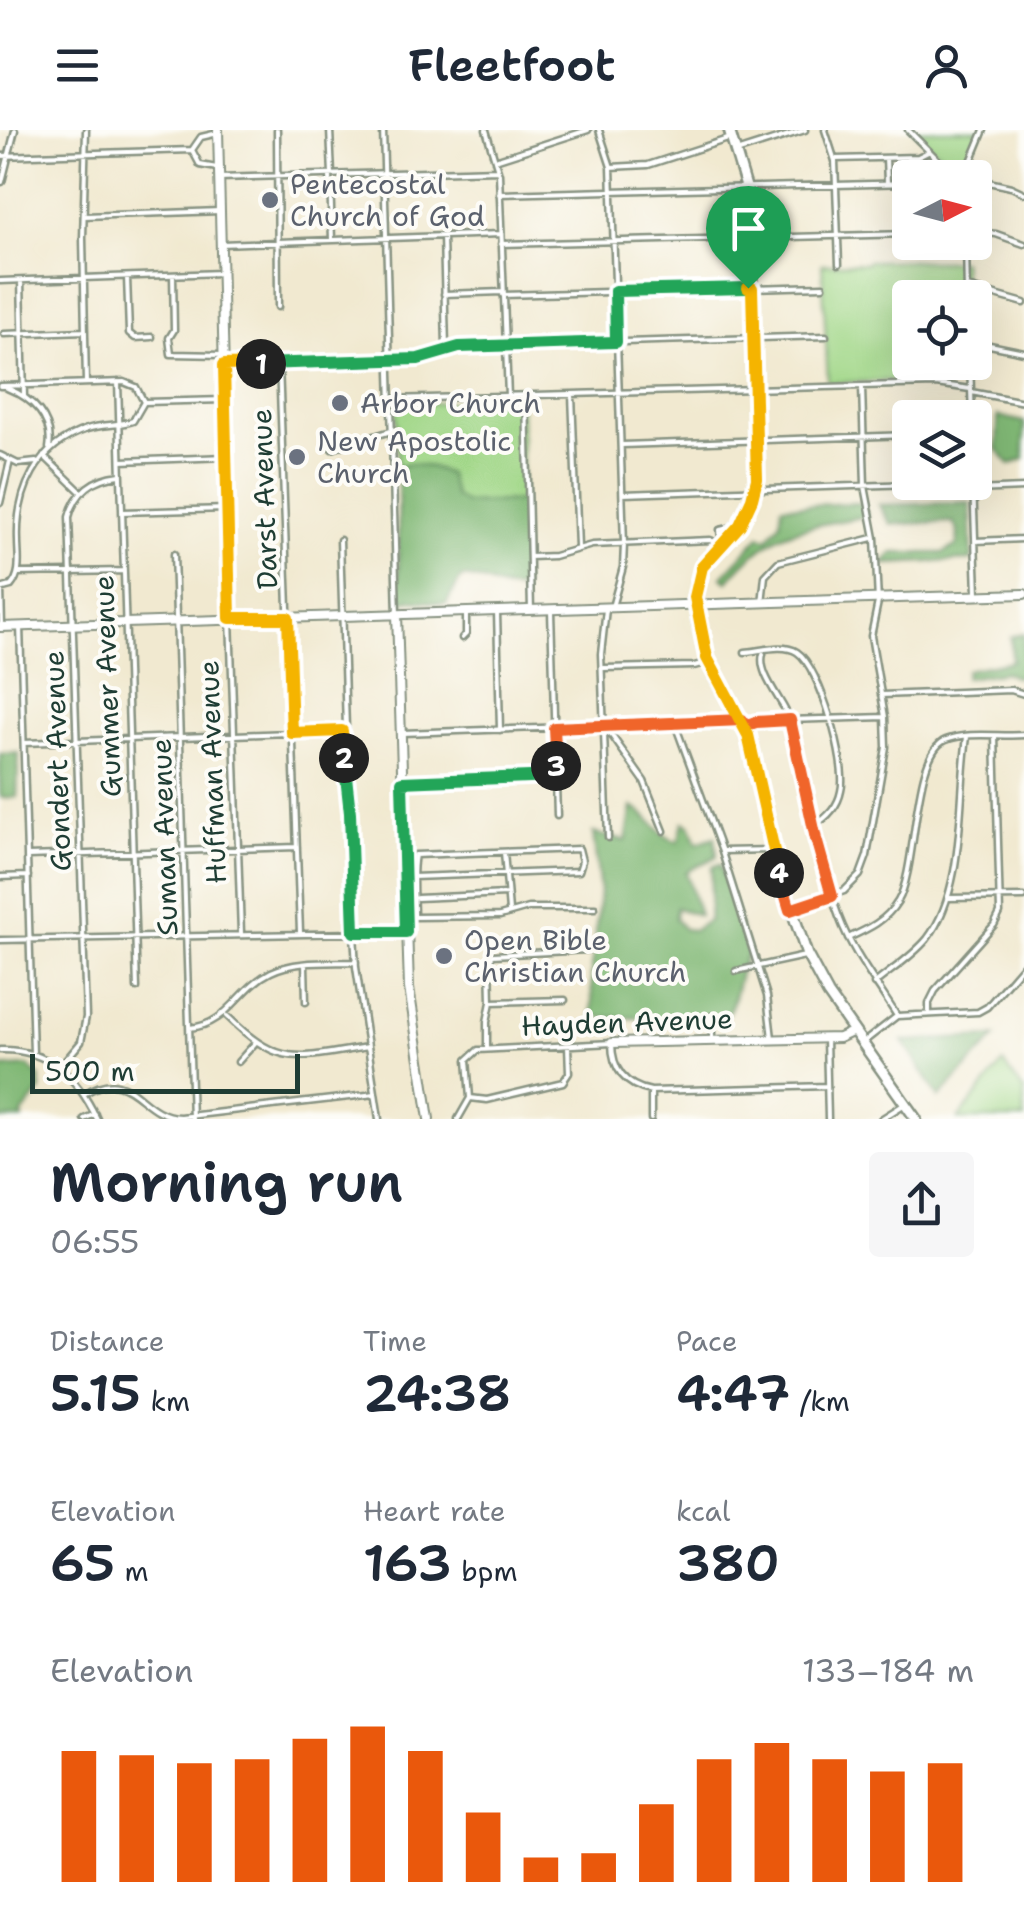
<!DOCTYPE html>
<meta charset="utf-8">
<style>
:root{--surface:#fff;--page:#f6f6f7;--text:#1f2937;--muted:#747a83;--accent:#ea580c}
body{margin:0;font-family:"Shantell Sans",sans-serif;background:var(--page);color:var(--text);height:100vh;display:flex;flex-direction:column;font-size:38px;white-space:nowrap}
*{box-sizing:border-box;margin:0}
p{font-size:32px;color:var(--muted)}
.icon{flex:none;width:55px;height:55px;fill:none;stroke:currentColor;stroke-width:2;stroke-linecap:round;stroke-linejoin:round}
.map{position:relative;height:989px;overflow:hidden}
.side{display:flex;flex-direction:column;background:var(--surface);flex:1}
.side>*{flex:none}
.needle{width:65px;rotate:84deg}
.tools{position:absolute;left:892px;top:30px;display:grid;gap:20px}
.tools a{display:grid;place-items:center;width:100px;height:100px;border-radius:10px;background:var(--surface);box-shadow:0 10px 40px #0002;font-size:50px}
.scale{position:absolute;left:30px;bottom:25px;width:270px;box-sizing:border-box;padding-left:10px;border:5px solid #1f3d34;border-top:0;font-size:28px;line-height:35px;white-space:nowrap;color:#1f3d34;-webkit-text-stroke:8px #fdfcf7;paint-order:stroke}
.pin{position:absolute;display:grid;place-items:center;width:85px;height:85px;color:#fff;margin:-102px -42px;border-radius:50% 50% 50% 0;rotate:-45deg;box-shadow:0 0 10px #0007}
.pin .icon{rotate:45deg}
.km{position:absolute;width:50px;height:50px;margin:-25px;border-radius:50%;background:#222;color:#fff;font-size:28px;line-height:50px;text-align:center}
.round{display:grid;place-items:center;flex:none;width:105px;height:105px;border-radius:10px;background:var(--page)}
.head{display:flex;align-items:center;justify-content:space-between;height:170px;padding:0 50px}
h1{font-size:55px;font-weight:600;line-height:75px}
.figures{display:grid;grid-template-columns:repeat(3,1fr);gap:15px;height:170px;padding:10px 50px}
.figures div{display:grid;align-content:center}
.figures b{font-size:50px;font-weight:600}
.figures small{font-size:28px;font-weight:400}
.figures p{font-size:28px}
.chart{height:280px;padding:20px 50px}
.chart p{display:flex;justify-content:space-between}
.chart svg{width:100%;height:180px;margin-top:10px;stroke:var(--accent);stroke-width:6}
header{display:flex;justify-content:space-between;align-items:center;height:130px;padding:0 50px;background:var(--surface);font-size:45px;font-weight:600}
.map>svg:first-child{display:block}
.green{fill:#a1d788;stroke:#608a5e;stroke-width:2.5}
.forest{fill:#80b874;stroke:#507a54;stroke-width:2.5}
.lines{fill:none;stroke-linecap:round;stroke-linejoin:round}
.street-casing{stroke:#889382;stroke-width:9}
.secondary-casing{stroke:#889382;stroke-width:12}
.primary-casing{stroke:#889382;stroke-width:14}
.street{stroke:#fff;stroke-width:4}
.secondary{stroke:#fff;stroke-width:8}
.primary{stroke:#fff;stroke-width:9}
.split-1-casing{stroke:#fff;stroke-width:20}
.split-2-casing{stroke:#fff;stroke-width:20}
.split-3-casing{stroke:#fff;stroke-width:20}
.split-4-casing{stroke:#fff;stroke-width:20}
.split-5-casing{stroke:#fff;stroke-width:20}
.split-1{stroke:#22a559;stroke-width:12}
.split-2{stroke:#f5b400;stroke-width:12}
.split-3{stroke:#22a559;stroke-width:12}
.split-4{stroke:#f0652b;stroke-width:12}
.split-5{stroke:#f5b400;stroke-width:12}
.worship-dot{fill:#6b7280;stroke:#fdfcf7;stroke-width:4}
.labels{text-anchor:middle;stroke-width:8;stroke-linejoin:round;paint-order:stroke}
.worship-label{font-size:28px;fill:#5b616d;stroke:#fdfcf7;text-anchor:start}
.street-label{font-size:28px;fill:#1f3d34;stroke:#fdfcf7}
</style>
<header><svg class="icon" aria-label="menu" viewBox="0 0 24 24"><path d="M4 6h16M4 12h16M4 18h16"/></svg>Fleetfoot<svg class="icon" aria-label="person" viewBox="0 0 24 24"><circle cx="12" cy="8" r="4"/><path d="M4 21q1-7 8-7t8 7"/></svg></header>
<div class="map">
<svg width="1024" height="989" viewBox="0 0 1024 989">
<rect width="100%" height="100%" fill="#fdfcf7"/>
<filter id="ink" filterUnits="userSpaceOnUse"><feTurbulence type="fractalNoise" baseFrequency=".01" numOctaves="2"/><feDisplacementMap in="SourceGraphic" scale="20" xChannelSelector="R" yChannelSelector="G"/><feConvolveMatrix kernelMatrix="1 2 1 2 8 2 1 2 1" color-interpolation-filters="sRGB"/></filter>
<filter id="wash" filterUnits="userSpaceOnUse"><feTurbulence type="fractalNoise" baseFrequency=".0048" numOctaves="4" result="noise"/><feDisplacementMap in="SourceGraphic" scale="40" xChannelSelector="R" yChannelSelector="G"/><feGaussianBlur stdDeviation="2.25" result="paint"/><feColorMatrix in="noise" values="0 0 0 0 0 0 0 0 0 0 0 0 0 0 0 0 0 1.4 0 .05"/><feComposite in="paint" operator="in"/></filter>
<g filter="url(#wash)">
<rect width="100%" height="100%" fill="#f1e9d0"/>
<path class="green" d="M915 0H981L961 38 931 17Z
M868 131H962L964 167 910 168V232L966 233V253L932 249 828 253 822 134 867 133Z
M521 271 522 381 399 385 396 274Z
M1003 933 1024 961V989H958Z"/>
<path class="forest" d="M998 286 1024 292V329L1010 335 997 319Z
M409 334 432 337 448 344 455 367 465 373 522 371 524 458C496 464 486 446 461 448L446 474 411 470 399 473 398 337Z
M863 373 867 386C800 399 775 395 728 451L722 447 760 406 768 408 780 393 782 376Z
M970 373 972 430 882 434 893 423H943L957 415 958 402 953 392 891 394 879 375Z
M1024 503V546L1013 547 1005 542 965 548 966 540 1012 531 1011 507Z
M19 623 17 667 0 668V624Z
M632 677C651 685 656 705 678 712L683 692 690 695 697 713 715 707 717 726 686 742 699 785 676 778 675 789 684 799 694 800 709 790 712 737 720 734 748 823C735 843 739 874 722 890L593 887 591 845 600 762 593 703 626 711Z
M996 907 939 968 903 911Z
M28 936 39 946 41 960 22 984 23 989H0V938Z"/>
</g>
<g filter="url(#ink)">
<g class="lines">
<defs>
<path id="street" d="M277 0 278 177
M330 0 332 45
M383 0 397 484
M486 0 499 44 508 266
M599 0 611 37 624 414 623 437 612 477
M825 0 835 31 839 134
M908 0 941 33 967 48
M192 20 200 35 217 38
M192 20 201 7 218 3
M736 22 805 0
M0 26 192 20
M886 28 887 53
M498 29 588 0
M835 29 918 27 928 22
M611 37 648 35 731 8
M330 45 332 110
M965 46 984 0
M219 48 498 40
M975 49 1011 57 1024 63
M2 52 15 0
M499 64 910 53
M85 86 220 81
M975 102 996 104 1024 114
M443 106 446 216
M966 112 967 168
M221 114 501 104
M501 114 910 104
M173 145 174 200 169 208 171 224 223 225
M127 147 129 203 135 208 152 207
M0 151 221 143
M21 151 24 266
M967 157 1024 173
M444 164 503 162
M503 165 823 156
M4 204 85 201
M975 212 1024 222
M970 232 972 288
M279 234 300 802
M224 235 419 229 459 217 826 206
M118 252 137 858
M86 253 83 108 86 0
M0 256 124 252 136 257 144 272
M7 258C32 268 54 289 49 318
M971 262 1024 272
M572 265 578 417
M526 266 531 481
M390 269 936 254 970 259
M144 272 225 270
M622 315 910 305
M332 319 391 301
M0 325 18 334 36 332
M44 326 80 361
M121 331 226 327
M973 352 977 463
M974 360 1024 358
M623 364 972 352
M0 373 10 331
M122 382 227 379
M721 409 720 400 729 398
M340 410 346 598 342 601 356 837 379 989
M975 411 1024 409
M174 424 192 989
M530 427 554 426 592 415 710 410 717 413
M18 443 123 441
M0 459 11 456C22 443 18 427 18 411 16 361 36 316 87 299 102 294 118 296 133 291L144 272
M1 459 2 495
M762 473 765 446 778 432 873 408
M606 479 601 524 608 708
M551 481 557 686
M497 482 500 600
M230 488 241 803
M20 496 33 923
M462 508 466 504V483
M745 522C760 521 783 513 797 522 820 537 848 635 841 661 838 677 827 688 813 696
M763 524C757 545 785 572 791 593 809 657 815 724 839 787 853 824 876 852 897 886
M604 538 694 536 709 532
M881 565 1011 560 1024 564
M675 594 721 719 767 866 772 908
M746 595 756 591 885 587
M605 596 644 651 664 701
M402 603 737 591
M24 613 342 601
M406 651 556 646
M722 721 772 720
M504 722 509 781
M28 726 297 717
M0 747 28 746
M413 747 579 741 582 731 579 719 415 725C411 744 414 767 414 787L500 786 528 778H595
M417 768 507 764
M949 768 1024 767
M794 778 844 761 860 745 867 726 886 617 885 587 871 506 878 472 875 408 865 356 862 257
M848 808C868 799 886 791 898 771 918 738 912 623 946 610 969 601 1000 607 1024 605
M0 810 405 802
M305 834 306 872
M736 841 805 826
M874 854C892 839 912 827 927 809 966 759 958 668 967 607
M491 872 565 870
M929 884V873L935 861 994 795 1000 783 995 606
M227 886C282 940 298 927 368 917
M712 886V911
M897 886 978 882 987 877 1024 834
M189 898C229 895 238 858 271 842 296 830 328 833 356 832
M826 908 828 989
M865 911 897 886
M487 918V892L491 872 490 829 493 825 587 820
M0 920C50 919 77 947 97 989
M238 932 256 912
M60 937 81 912 86 887 69 387C76 361 93 348 120 345
M651 961V989
M84 964C133 933 138 986 180 987L375 964
M470 968 487 970 563 952 569 943 568 916
M84 989 95 984
M458 989 470 968 467 930 478 920 612 913C612 939 625 956 651 961L827 956
M881 989 905 974"/>
<path id="secondary" d="M218 0 230 487
M397 484 409 858 429 989
M0 497 1024 464
M612 913 839 908 854 901"/>
<path id="primary" d="M729 0 749 67 758 341 744 387 705 432 699 444 695 466 698 494 711 538 748 605 778 739 807 825 828 864 916 989"/>
</defs>
<use href="#street" class="street-casing"/>
<use href="#secondary" class="secondary-casing"/>
<use href="#primary" class="primary-casing"/>
<use href="#street" class="street"/>
<use href="#secondary" class="secondary"/>
<use href="#primary" class="primary"/>
</g>
</g>
<g class="lines" filter="url(#ink)">
<defs>
<path id="split-1" d="M261 234 418 229 459 217 616 212 615 161 748 158"/>
<path id="split-2" d="M261 234 224 235 230 488H288L292 603 342 601 344 628"/>
<path id="split-3" d="M344 628 350 683 354 802H406L402 652 556 646V636"/>
<path id="split-4" d="M556 636 554 598 742 590 744 596 756 592 790 590 816 709 832 766 790 780 779 743"/>
<path id="split-5" d="M748 158H752L757 349 752 369 740 395 702 437 695 467 707 528 748 605 779 743"/>
</defs>
<use href="#split-1" class="split-1-casing"/>
<use href="#split-2" class="split-2-casing"/>
<use href="#split-3" class="split-3-casing"/>
<use href="#split-4" class="split-4-casing"/>
<use href="#split-5" class="split-5-casing"/>
<use href="#split-1" class="split-1"/>
<use href="#split-2" class="split-2"/>
<use href="#split-3" class="split-3"/>
<use href="#split-4" class="split-4"/>
<use href="#split-5" class="split-5"/>
</g>
<g class="worship-dot">
<circle cx="270" cy="70" r="10"/>
<circle cx="340" cy="273" r="10"/>
<circle cx="297" cy="327" r="10"/>
<circle cx="444" cy="826" r="10"/>
</g>
<g class="labels">
<g class="worship-label">
<text x="290" y="64">Pentecostal<tspan x="290" dy="32">Church of God</tspan></text>
<text x="360" y="283">Arbor Church</text>
<text x="317" y="321">New Apostolic<tspan x="317" dy="32">Church</tspan></text>
<text x="464" y="820">Open Bible<tspan x="464" dy="32">Christian Church</tspan></text>
</g>
<g class="street-label">
<text transform="translate(264 369) rotate(-92)" y="10">Darst Avenue</text>
<text transform="translate(107 556) rotate(-92)" y="10">Gummer Avenue</text>
<text transform="translate(57 631) rotate(-92)" y="10">Gondert Avenue</text>
<text transform="translate(212 642) rotate(-92)" y="10">Huffman Avenue</text>
<text transform="translate(164 707) rotate(-92)" y="10">Suman Avenue</text>
<text transform="translate(627 892) rotate(-2)" y="10">Hayden Avenue</text>
</g>
</g>
</svg>
<div class="tools">
<a><svg class="needle" viewBox="-14 -14 28 28"><path d="M0-13l5 13h-10z" fill="#e53935"/><path d="M0 13l5-13h-10z" fill="#747a83"/></svg></a>
<a><svg class="icon" aria-label="locate" viewBox="0 0 24 24"><circle cx="12" cy="12" r="6"/><path d="M12 2v4M12 18v4M2 12h4M18 12h4"/></svg></a>
<a><svg class="icon" aria-label="layers" viewBox="0 0 24 24"><path d="M12 4l9 5-9 5-9-5zM3 14l9 5 9-5"/></svg></a>
</div>
<div class="scale">500 m</div>
<div class="pin" style="left:748px;top:158px;background:#1e9e55"><svg class="icon" aria-label="arrive" viewBox="0 0 24 24"><path d="M6 21V4h12l-3 4 3 4H6"/></svg></div>
<b class="km" style="left:261px;top:234px">1</b>
<b class="km" style="left:344px;top:628px">2</b>
<b class="km" style="left:556px;top:636px">3</b>
<b class="km" style="left:779px;top:743px">4</b>
</div>
<section class="side">
<div class="head"><div><h1>Morning run</h1><p>06:55</p></div><a class="round"><svg class="icon" aria-label="share" viewBox="0 0 24 24"><path d="M12 15V3M7 8l5-5 5 5M5 13v7h14v-7"/></svg></a></div>
<div class="figures">
<div><p>Distance</p><b>5.15<small> km</small></b></div>
<div><p>Time</p><b>24:38</b></div>
<div><p>Pace</p><b>4:47<small> /km</small></b></div>
</div>
<div class="figures">
<div><p>Elevation</p><b>65<small> m</small></b></div>
<div><p>Heart rate</p><b>163<small> bpm</small></b></div>
<div><p>kcal</p><b>380</b></div>
</div>
<div class="chart"><p><span>Elevation</span>133–184 m</p>
<svg viewBox="0 0 160 44" preserveAspectRatio="none"><path d="M5 44V12M15 44V13M25 44V15M35 44V14M45 44V9M55 44V6M65 44V12M75 44V27M85 44V38M95 44V37M105 44V25M115 44V14M125 44V10M135 44V14M145 44V17M155 44V15"/></svg>
</div>
</section>
